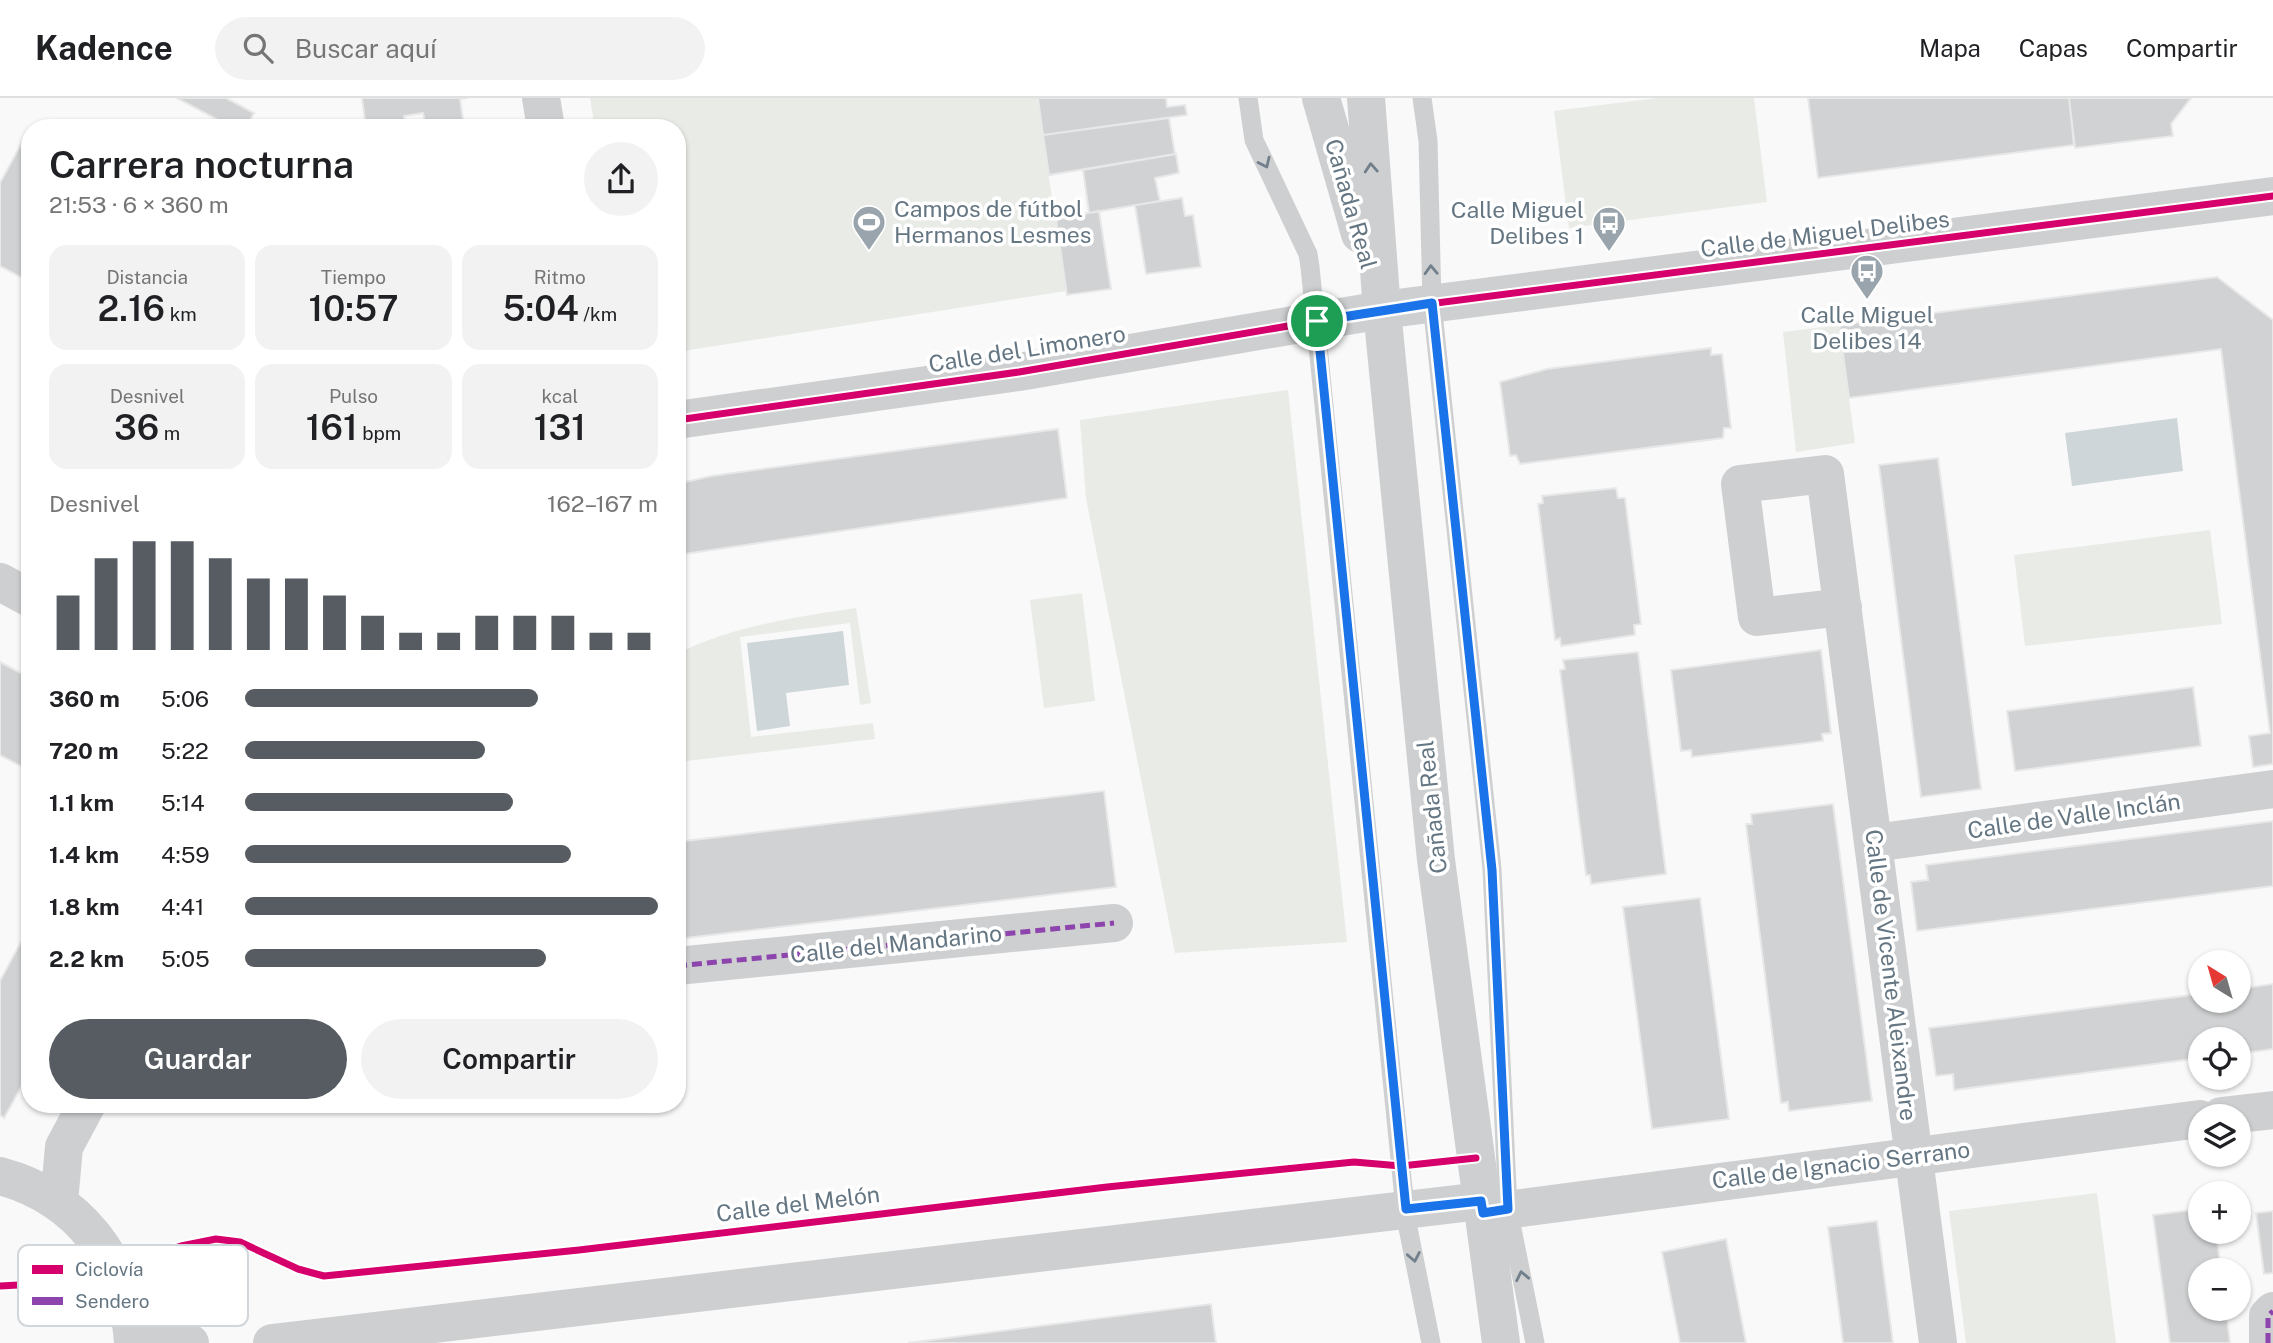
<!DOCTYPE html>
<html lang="es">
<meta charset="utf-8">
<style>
:root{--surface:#fff;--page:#f2f2f2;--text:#202124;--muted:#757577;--line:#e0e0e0;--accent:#565c61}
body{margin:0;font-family:"Public Sans",sans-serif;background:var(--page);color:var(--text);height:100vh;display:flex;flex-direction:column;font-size:26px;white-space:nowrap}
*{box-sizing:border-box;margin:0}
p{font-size:23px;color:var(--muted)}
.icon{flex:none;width:38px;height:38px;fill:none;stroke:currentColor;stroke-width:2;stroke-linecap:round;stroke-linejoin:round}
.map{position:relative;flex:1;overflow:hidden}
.side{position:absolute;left:21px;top:21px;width:665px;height:994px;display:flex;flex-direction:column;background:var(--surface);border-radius:28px;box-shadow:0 2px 5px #0004}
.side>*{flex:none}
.needle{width:46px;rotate:323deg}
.buttons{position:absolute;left:2188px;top:852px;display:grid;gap:14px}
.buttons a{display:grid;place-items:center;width:63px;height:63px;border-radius:50%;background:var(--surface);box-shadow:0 2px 5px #0004;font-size:35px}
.pin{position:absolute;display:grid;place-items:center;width:60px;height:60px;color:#fff;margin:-30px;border:4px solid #fff;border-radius:50%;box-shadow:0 2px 7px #0007}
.round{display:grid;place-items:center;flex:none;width:74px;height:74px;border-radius:37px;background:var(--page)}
.head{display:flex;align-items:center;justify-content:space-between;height:119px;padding:0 28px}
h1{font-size:38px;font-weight:600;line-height:52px}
.stats{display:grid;grid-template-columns:repeat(3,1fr);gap:10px;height:119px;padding:7px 28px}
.stats div{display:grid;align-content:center;border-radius:18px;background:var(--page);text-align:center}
.stats b{font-size:35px;font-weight:600}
.stats small{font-size:19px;font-weight:400}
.stats p{font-size:19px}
.chart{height:196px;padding:14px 28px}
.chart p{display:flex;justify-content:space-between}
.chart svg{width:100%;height:126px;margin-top:7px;stroke:var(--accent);stroke-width:6}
.primary-button{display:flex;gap:14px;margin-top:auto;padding:14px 28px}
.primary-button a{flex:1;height:80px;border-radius:42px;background:var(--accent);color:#fff;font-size:28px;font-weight:600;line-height:80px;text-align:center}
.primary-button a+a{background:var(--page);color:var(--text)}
ul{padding:0 28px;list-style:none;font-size:23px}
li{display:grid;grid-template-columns:112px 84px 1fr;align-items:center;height:52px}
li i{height:18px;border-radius:9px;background:var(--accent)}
header{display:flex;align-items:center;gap:42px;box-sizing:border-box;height:98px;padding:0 35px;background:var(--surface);border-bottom:2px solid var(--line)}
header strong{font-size:33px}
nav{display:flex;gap:38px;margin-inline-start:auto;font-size:24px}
.search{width:490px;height:63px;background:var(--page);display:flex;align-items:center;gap:18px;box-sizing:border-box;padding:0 24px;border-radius:38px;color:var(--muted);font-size:26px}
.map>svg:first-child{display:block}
.green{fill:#e8ebe6}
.water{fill:#ced6d9}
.building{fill:#d0d2d3;stroke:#e8e8e8;stroke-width:2}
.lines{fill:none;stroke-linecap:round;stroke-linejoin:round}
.service{stroke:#cecfd0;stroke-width:19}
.minor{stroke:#cecfd0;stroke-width:38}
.tertiary{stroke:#cecfd0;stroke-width:38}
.quiet{stroke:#8e44ad;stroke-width:5;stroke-dasharray:10 5;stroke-linecap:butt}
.cycleway-casing{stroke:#fff;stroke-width:11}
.cycleway{stroke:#d6006c;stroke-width:7}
.oneway{stroke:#707f8b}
.route-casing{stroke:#fff;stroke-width:14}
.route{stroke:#1a73e8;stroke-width:9}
.labels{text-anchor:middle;stroke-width:7;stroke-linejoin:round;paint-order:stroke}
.street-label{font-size:23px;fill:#657683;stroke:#fff}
.poi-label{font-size:23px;fill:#657683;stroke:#fff;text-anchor:start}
.key{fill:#fff;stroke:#d1d6da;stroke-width:2}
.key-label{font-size:19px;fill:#657683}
</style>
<header>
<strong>Kadence</strong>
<div class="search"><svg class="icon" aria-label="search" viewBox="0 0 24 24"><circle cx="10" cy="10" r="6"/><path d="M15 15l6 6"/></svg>Buscar aquí</div>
<nav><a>Mapa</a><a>Capas</a><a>Compartir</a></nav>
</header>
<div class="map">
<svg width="2273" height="1245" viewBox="0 0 2273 1245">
<rect width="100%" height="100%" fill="#f9f9f9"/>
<path class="green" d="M590 0H1037L1066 193 677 254V30H595Z
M1657 0H1754L1767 104 1569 130 1554 13Z
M1839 227 1855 345 1796 354 1783 234Z
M1288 292 1347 844 1175 855 1086 400 1080 322Z
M2210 432 2222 526 2025 548 2014 457Z
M1082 495 1095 603 1044 610 1030 502Z
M856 510 871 605 860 607 850 525 740 539 751 639 873 625 875 641 677 664V556C732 528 797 519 856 510Z
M2097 1095 2116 1245H1966L1949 1113Z"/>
<path class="water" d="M2177 320 2183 373 2072 388 2065 335Z
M843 533 849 587 786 595 790 628 757 633 747 545Z"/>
<path class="building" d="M177 0H226L254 15 246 30H233Z
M362 0H467L460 1 464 28 426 30 423 15 404 18 406 30H366Z
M1038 0H1166L1167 9 1185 7 1187 17 1043 37Z
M1808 0H2069L2074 47 1818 80Z
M2069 0H2191L2171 26 2173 38 2075 50Z
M1169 20 1175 56 1049 77 1043 37Z
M26 37 30 39V169L24 181 0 168V85Z
M1176 56 1179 75 1155 80 1160 103 1089 115 1083 72Z
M1182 100 1185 118 1193 117 1201 169 1146 176 1135 107Z
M1099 113 1111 191 1067 197 1056 121Z
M2217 179 2273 222V666L2253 669 2249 638 2270 635 2221 251 1849 300 1839 227Z
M1711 250V257L1722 256 1731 330H1724L1723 340 1520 366 1516 357 1510 358 1500 284 1547 271Z
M1058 331 1067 400 677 457V386L711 378Z
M1938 360 1981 691 1921 699 1879 367Z
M1616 390 1618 400H1625L1641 526 1634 527 1635 537 1561 548 1560 540 1555 542 1538 406 1543 405 1542 398Z
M1821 552 1831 635 1822 636 1823 643 1692 659 1691 652 1681 653 1671 572Z
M1638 554 1666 776 1591 786 1590 777H1586L1560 572 1565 571 1563 562Z
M0 564 30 580V673L0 657Z
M2193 589 2201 648 2015 673 2007 613Z
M1104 693 1116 789 677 841V744Z
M1833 706 1872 1003 1789 1013 1788 1004 1781 1005 1746 726H1752L1751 716Z
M2273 723V788L1917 833 1911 784 1928 782 1926 767Z
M1700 800 1729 1021 1652 1031 1623 809Z
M30 827V973L4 1020 0 1017V883Z
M2273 886V951L2238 956V942H2200V960L1954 992 1953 976 1936 978 1929 930 2200 896V903H2238V891Z
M2200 1111V1134H2216L2221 1172H2200V1211H2226L2230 1245H2170L2153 1117Z
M2273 1113V1175L2264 1176 2256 1115Z
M1877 1123 1893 1245H1843L1828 1129Z
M1726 1141 1746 1245H1680L1662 1154Z
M1211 1206 1216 1245H908Z"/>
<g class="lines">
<path class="service" d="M1248 0 1254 42 1308 156 1310 169 1406 1120 1431 1245
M1422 0 1428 43 1432 205 1492 771 1508 1111 1535 1245"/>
<path class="minor" d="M541 0 546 30
M677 322 1019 274 1382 212
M0 484 30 500
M1843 509 1757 519 1740 386 1825 376 1938 1245
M1874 745 2273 691
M677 868 1114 825
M2221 1018 2273 1012
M0 1078C79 1099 128 1164 133 1245
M59 1104 64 1049 87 1006
M1483 1115 2200 1021
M132 1224 190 1245
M272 1245 1481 1103
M2268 1245V1218L2273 1213"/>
<path class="tertiary" d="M1321 0 1360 136
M1366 0 1382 212 1436 762 1501 1245
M1382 212 2273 98"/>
<path class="quiet" d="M677 868 1114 825
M2268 1245V1218L2273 1213"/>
<defs>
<path id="cycleway" d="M677 322 1019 274 1382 212 2273 98
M0 1188 91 1183 133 1163 181 1148 216 1141 240 1144 298 1171 324 1178 579 1152 1107 1089 1354 1064 1401 1068 1476 1060"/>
</defs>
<use href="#cycleway" class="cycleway-casing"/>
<use href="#cycleway" class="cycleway"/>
</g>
<defs><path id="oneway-chevron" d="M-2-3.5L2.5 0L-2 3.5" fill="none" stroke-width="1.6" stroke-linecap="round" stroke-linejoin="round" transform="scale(1.75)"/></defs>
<g class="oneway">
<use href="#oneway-chevron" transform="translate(1265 65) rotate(65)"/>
<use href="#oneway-chevron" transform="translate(1371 70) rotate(-94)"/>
<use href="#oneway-chevron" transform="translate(1431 172) rotate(-92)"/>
<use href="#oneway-chevron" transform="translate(1414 1159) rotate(79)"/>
<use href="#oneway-chevron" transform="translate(1522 1178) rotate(-102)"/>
</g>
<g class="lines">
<defs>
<path id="route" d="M1432 205 1492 772 1508 1111 1483 1115 1481 1103 1406 1111 1317 223Z"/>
</defs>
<use href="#route" class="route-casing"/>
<use href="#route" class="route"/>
</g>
<defs>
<symbol id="stadium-pin" viewBox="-11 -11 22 30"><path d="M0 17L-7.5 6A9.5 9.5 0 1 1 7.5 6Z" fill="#99a4ac" stroke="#fff"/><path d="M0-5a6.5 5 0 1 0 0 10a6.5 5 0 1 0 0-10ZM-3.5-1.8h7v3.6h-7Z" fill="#fff"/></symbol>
<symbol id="bus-pin" viewBox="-11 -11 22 30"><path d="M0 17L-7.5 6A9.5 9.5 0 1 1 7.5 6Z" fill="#99a4ac" stroke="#fff"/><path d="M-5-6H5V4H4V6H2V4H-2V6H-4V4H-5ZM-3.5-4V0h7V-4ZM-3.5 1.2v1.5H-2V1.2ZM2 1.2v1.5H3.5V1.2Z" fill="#fff"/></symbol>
</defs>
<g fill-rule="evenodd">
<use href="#stadium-pin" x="850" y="105" width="38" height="52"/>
<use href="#bus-pin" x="1590" y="106" width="38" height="52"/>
<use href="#bus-pin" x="1848" y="154" width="38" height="52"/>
</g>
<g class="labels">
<g class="street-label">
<text transform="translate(1351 106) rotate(74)" y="8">Cañada Real</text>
<text transform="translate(1825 136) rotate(-7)" y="8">Calle de Miguel Delibes</text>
<text transform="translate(1027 251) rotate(-9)" y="8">Calle del Limonero</text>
<text transform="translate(1432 709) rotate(-96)" y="8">Cañada Real</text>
<text transform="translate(2074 718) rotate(-8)" y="8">Calle de Valle Inclán</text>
<text transform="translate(896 846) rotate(-6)" y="8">Calle del Mandarino</text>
<text transform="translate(1891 877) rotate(83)" y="8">Calle de Vicente Aleixandre</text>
<text transform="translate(1841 1067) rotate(-7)" y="8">Calle de Ignacio Serrano</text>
<text transform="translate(798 1106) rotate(-7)" y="8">Calle del Melón</text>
</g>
<g class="poi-label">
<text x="894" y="119">Campos de fútbol<tspan x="894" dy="26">Hermanos Lesmes</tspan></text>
<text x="1584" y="120" text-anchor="end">Calle Miguel<tspan x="1584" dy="26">Delibes 1</tspan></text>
<text x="1867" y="225" text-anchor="middle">Calle Miguel<tspan x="1867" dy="26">Delibes 14</tspan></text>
</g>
</g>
<rect x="18" y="1147" width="230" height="81" rx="10" class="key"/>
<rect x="32" y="1167" width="31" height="9" fill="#d6006c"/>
<rect x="32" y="1199" width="31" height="8" fill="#8e44ad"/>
<g class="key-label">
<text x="75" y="1178">Ciclovía</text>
<text x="75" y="1210">Sendero</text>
</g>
</svg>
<div class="buttons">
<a><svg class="needle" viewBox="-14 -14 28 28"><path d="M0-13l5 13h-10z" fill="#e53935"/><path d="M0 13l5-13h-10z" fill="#757577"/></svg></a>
<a><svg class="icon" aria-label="locate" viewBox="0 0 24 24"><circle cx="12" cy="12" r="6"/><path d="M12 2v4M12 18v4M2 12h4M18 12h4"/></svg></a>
<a><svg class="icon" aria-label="layers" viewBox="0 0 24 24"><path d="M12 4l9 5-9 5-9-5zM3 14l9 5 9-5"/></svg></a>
<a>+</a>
<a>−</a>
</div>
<div class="pin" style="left:1317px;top:223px;background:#1e9e55"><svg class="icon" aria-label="arrive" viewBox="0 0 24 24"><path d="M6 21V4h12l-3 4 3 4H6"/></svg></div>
<section class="side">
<div class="head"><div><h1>Carrera nocturna</h1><p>21:53 · 6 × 360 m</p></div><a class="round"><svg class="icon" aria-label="share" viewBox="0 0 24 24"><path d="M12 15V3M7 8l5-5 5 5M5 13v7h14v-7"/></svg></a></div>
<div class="stats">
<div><p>Distancia</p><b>2.16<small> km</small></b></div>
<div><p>Tiempo</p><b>10:57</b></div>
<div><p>Ritmo</p><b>5:04<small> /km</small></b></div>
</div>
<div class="stats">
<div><p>Desnivel</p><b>36<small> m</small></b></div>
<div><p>Pulso</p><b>161<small> bpm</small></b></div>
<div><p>kcal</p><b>131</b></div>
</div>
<div class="chart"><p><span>Desnivel</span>162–167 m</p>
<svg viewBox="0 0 160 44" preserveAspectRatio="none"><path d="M5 44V25M15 44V12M25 44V6M35 44V6M45 44V12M55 44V19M65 44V19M75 44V25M85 44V32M95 44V38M105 44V38M115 44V32M125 44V32M135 44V32M145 44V38M155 44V38"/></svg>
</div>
<ul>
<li><b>360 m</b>5:06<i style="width:71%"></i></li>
<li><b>720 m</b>5:22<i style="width:58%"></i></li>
<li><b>1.1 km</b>5:14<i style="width:65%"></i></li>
<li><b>1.4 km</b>4:59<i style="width:79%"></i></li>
<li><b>1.8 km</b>4:41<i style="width:100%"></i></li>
<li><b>2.2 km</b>5:05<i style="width:73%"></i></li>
</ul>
<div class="primary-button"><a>Guardar</a><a>Compartir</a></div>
</section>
</div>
